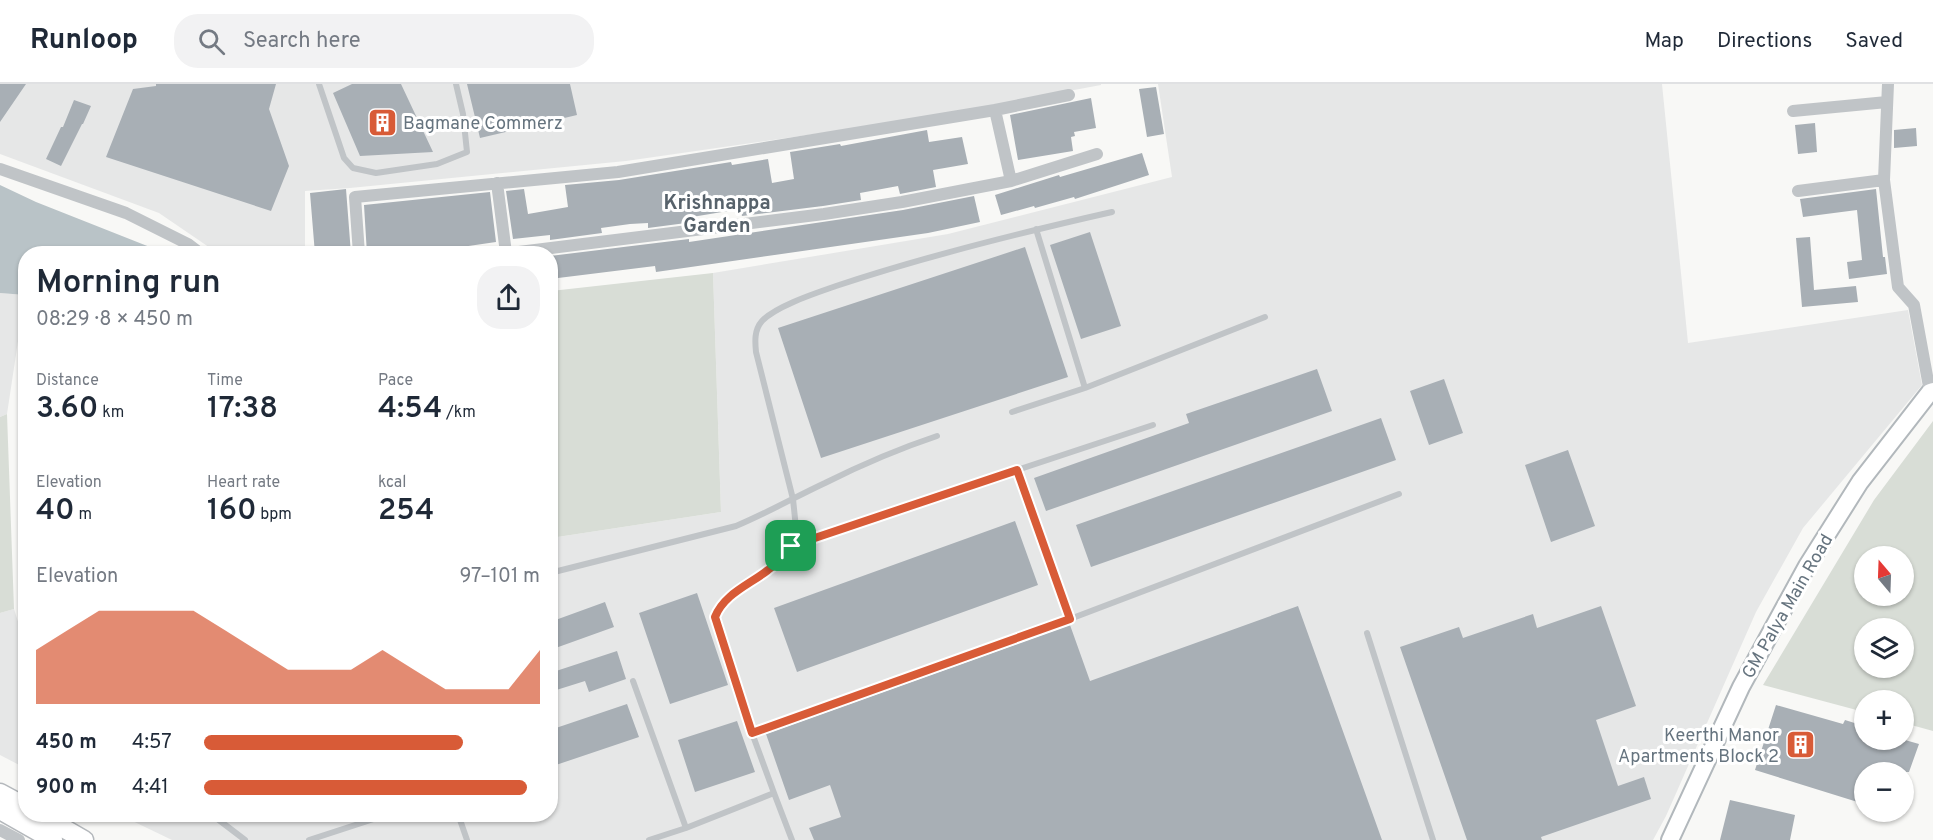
<!DOCTYPE html>
<meta charset="utf-8">
<style>
:root{--surface:#fff;--page:#f2f2f3;--text:#1f2937;--muted:#747a83;--line:#e0e1e3;--accent:#d85b37}
body{margin:0;font-family:Overpass,sans-serif;background:var(--page);color:var(--text);height:100vh;display:flex;flex-direction:column;font-size:22px;white-space:nowrap}
*{box-sizing:border-box;margin:0}
p{font-size:20px;color:var(--muted)}
.icon{flex:none;width:33px;height:33px;fill:none;stroke:currentColor;stroke-width:2;stroke-linecap:round;stroke-linejoin:round}
.map{position:relative;flex:1;overflow:hidden}
.sheet{position:absolute;left:18px;top:162px;width:540px;height:576px;display:flex;flex-direction:column;background:var(--surface);border-radius:24px;box-shadow:0 2px 4px #0004}
.sheet>*{flex:none}
.needle{width:39px;rotate:341deg}
.buttons{position:absolute;left:1854px;top:462px;display:grid;gap:12px}
.buttons a{display:grid;place-items:center;width:60px;height:60px;border-radius:50%;background:var(--surface);box-shadow:0 2px 4px #0004;font-size:30px}
.pin{position:absolute;display:grid;place-items:center;width:51px;height:51px;color:#fff;margin:-26px;border-radius:12px;box-shadow:0 3px 9px #0006}
.round{display:grid;place-items:center;flex:none;width:63px;height:63px;border-radius:24px;background:var(--page)}
.head{display:flex;align-items:center;justify-content:space-between;height:102px;padding:0 18px}
h1{font-size:33px;font-weight:600;line-height:45px}
.stats{display:grid;grid-template-columns:repeat(3,1fr);gap:9px;height:102px;padding:6px 18px}
.stats div{display:grid;align-content:center}
.stats b{font-size:30px;font-weight:600}
.stats small{font-size:16px;font-weight:400}
.stats p{font-size:16px}
.chart{height:168px;padding:12px 18px}
.chart p{display:flex;justify-content:space-between}
.chart svg{width:100%;height:108px;margin-top:6px;fill:var(--accent);opacity:.7}
ul{padding:0 18px;list-style:none;font-size:20px}
li{display:grid;grid-template-columns:96px 72px 1fr;align-items:center;height:45px}
li i{height:15px;border-radius:8px;background:var(--accent)}
header{display:flex;align-items:center;gap:36px;box-sizing:border-box;height:84px;padding:0 30px;background:var(--surface);border-bottom:2px solid var(--line)}
header strong{font-size:28px}
nav{display:flex;gap:33px;margin-inline-start:auto;font-size:21px}
.search{width:420px;height:54px;background:var(--page);display:flex;align-items:center;gap:15px;box-sizing:border-box;padding:0 21px;border-radius:24px;color:var(--muted);font-size:22px}
.map>svg:first-child{display:block}
.built{fill:#e6e7e7}
.green{fill:#d8ddd6;fill-rule:evenodd}
.water{fill:#b9c3c7}
.building{fill:#a8afb5}
.lines{fill:none;stroke-linecap:round;stroke-linejoin:round}
.secondary-casing{stroke:#b2b8bc;stroke-width:20}
.primary-casing{stroke:#b4b8bc;stroke-width:21}
.lane{stroke:#c0c4c7;stroke-width:6}
.street{stroke:#c0c4c7;stroke-width:12}
.secondary{stroke:#fff;stroke-width:16}
.primary{stroke:#fff;stroke-width:18}
.route-casing{stroke:#fff;stroke-width:12}
.route{stroke:#d85b37;stroke-width:8}
.labels{text-anchor:middle;stroke-width:6;stroke-linejoin:round;paint-order:stroke}
.poi-label{font-size:18px;fill:#66747f;stroke:#fff;text-anchor:start}
.street-label{font-size:18px;fill:#66747f;stroke:#fff}
.neighbourhood-label{font-size:20px;font-weight:bold;fill:#57626b;stroke:#fff}
</style>
<header>
<strong>Runloop</strong>
<div class="search"><svg class="icon" aria-label="search" viewBox="0 0 24 24"><circle cx="10" cy="10" r="6"/><path d="M15 15l6 6"/></svg>Search here</div>
<nav><a>Map</a><a>Directions</a><a>Saved</a></nav>
</header>
<div class="map">
<svg width="1933" height="756" viewBox="0 0 1933 756">
<rect width="100%" height="100%" fill="#f8f8f6"/>
<path class="built" d="M0 0H1101V1L913 36 626 77 350 104 305 107V169L219 170 159 129 0 70Z
M1158 0H1662L1688 259 1908 226 1922 301 1803 444 1756 528 1666 732 1653 756H172L120 731 550 730 551 454 721 428 713 189 948 150 1172 93Z
M0 209 25 211 7 330 0 333Z
M14 525 25 559V684L0 671V529Z"/>
<path class="green" d="M713 189 721 428 551 454V207Z
M7 330 14 525 0 529V333Z
M1933 337V647L1904 639V616H1864V628L1763 601 1874 416ZM1904 472V512H1864V472ZM1864 544H1904V584H1864Z"/>
<path class="water" d="M0 101 36 118 165 169 26 170 25 211 0 209Z"/>
<path class="building" d="M0 0H26L0 38Z
M156 0H276L269 25 289 82 271 127 106 73 133 5 156 2Z
M352 0H401L433 68 360 72 333 9Z
M467 0H570L577 31 480 54Z
M1156 3 1164 50 1147 53 1139 5Z
M1091 14 1096 44 1074 48 1075 52 1071 53 1073 67 1018 76 1010 31Z
M74 16 91 22 83 40H82L61 82 46 75 61 43H63Z
M1815 39 1817 68 1798 70 1795 41Z
M1916 44 1917 62 1894 64V46Z
M927 46 929 58 962 53 968 80 933 86 936 103 900 110 898 102 860 109 861 116 823 122 742 132 740 125 686 134V139L648 144V139L630 140 601 144 602 149 550 156V151L513 155 506 107 524 105 528 130 568 123 565 101 619 96 731 78 732 81 768 75 772 99 794 95 790 68 840 60 841 62Z
M1142 69 1149 91 1075 115 1074 113 1035 124 1034 122 1001 131 995 111 1059 91 1060 93Z
M346 105 351 170H315L310 109Z
M1876 105 1883 173H1885L1887 190 1849 195 1847 178 1862 176 1857 126 1803 133 1800 115Z
M490 108 496 158 427 168 367 170 364 121Z
M974 112 980 138 928 149 656 188 655 182 550 195V172L689 155V158L903 126Z
M1090 148 1121 242 1081 255 1050 161Z
M1810 153 1814 206 1856 202 1858 218 1802 223 1796 154Z
M1025 163 1068 293 821 374 778 244Z
M1317 285 1332 327 1046 427 1034 394 1189 339 1186 330Z
M1444 295 1463 349 1429 361 1410 307Z
M1381 334 1396 376 1091 483 1076 441Z
M1568 366 1595 442 1551 458 1525 381Z
M1015 437 1038 501 797 588 774 524Z
M697 509 728 601 670 620 639 529Z
M605 518 614 543 550 566V538Z
M1298 522 1382 756H814L809 744 841 733 830 701 789 716 766 650 1070 541 1090 597Z
M1601 522 1636 622 1596 636 1618 702 1644 693 1651 715 1541 753 1542 756H1467L1400 563 1459 543 1463 554 1533 530 1537 544Z
M617 567 626 595 589 608 585 597 550 608V589Z
M627 620 639 653 550 683V646Z
M1776 621 1843 640 1845 636 1864 642V656H1905L1919 660 1909 688H1864V720L1755 686Z
M737 637 755 688 695 708 678 656Z
M1730 716 1795 731 1790 756H1720Z"/>
<g class="lines">
<defs>
<path id="secondary" d="M1670 756 1741 603 1807 482 1860 398 1930 308 1933 307"/>
<path id="primary" d="M0 709 26 723
M0 726 53 756
M39 730 84 756"/>
</defs>
<use href="#secondary" class="secondary-casing"/>
<use href="#primary" class="primary-casing"/>
<path class="lane" d="M319 0 344 74 353 84 376 89 437 80 467 68 463 30 456 0
M1036 145 1085 304
M1012 328 1085 304 1265 233
M1017 386 1070 535 1399 410
M791 461 1153 341
M550 489 736 442C767 429 795 413 825 399 861 381 898 365 937 352
M1367 549 1433 756
M633 597 686 744 649 756
M752 649 1070 535
M774 709 792 756
M211 730 245 756
M458 730 467 756
M686 744 774 709 752 649 715 533 720 522 729 512 771 484 791 461 796 444 793 415 756 268C755 258 754 246 762 237 776 222 816 209 836 202 926 172 1019 149 1112 128
M309 756 389 730"/>
<path class="street" d="M1888 0 1884 96 1898 203 1914 221 1930 308
M995 26 1069 11
M1793 27 1887 18
M0 85 126 129 188 160 201 170
M497 99 506 169
M1798 107 1884 96
M359 170 355 113 618 88 995 26 1011 97
M503 170 824 130 902 118 1011 97 1097 70
M0 746 19 756"/>
<use href="#secondary" class="secondary"/>
<use href="#primary" class="primary"/>
</g>
<g class="lines">
<defs>
<path id="route" d="M1017 386 1070 535 752 649 715 533C724 510 749 501 768 486 777 480 784 470 791 462Z"/>
</defs>
<use href="#route" class="route-casing"/>
<use href="#route" class="route"/>
</g>
<defs>
<symbol id="building-square" viewBox="-11 -11 22 22"><rect x="-9" y="-9" width="18" height="18" rx="4" fill="#d85b37" stroke="#fff"/><path d="M-4-6H4V6H1V3H-1V6H-4ZM-2.5-4.3h1.7v1.8h-1.7ZM.8-4.3h1.7v1.8H.8ZM-2.5-1h1.7V.8h-1.7ZM.8-1h1.7V.8H.8Z" fill="#fff"/></symbol>
</defs>
<g fill-rule="evenodd">
<use href="#building-square" x="366" y="22" width="33" height="33"/>
<use href="#building-square" x="1784" y="644" width="33" height="33"/>
</g>
<g class="labels">
<g class="poi-label">
<text x="403" y="45">Bagmane Commerz</text>
<text x="1779" y="657" text-anchor="end">Keerthi Manor<tspan x="1779" dy="21">Apartments Block 2</tspan></text>
</g>
<g class="street-label">
<text transform="translate(1787 522) rotate(-60)" y="6">GM Palya Main Road</text>
</g>
<g class="neighbourhood-label">
<text x="717" y="125">Krishnappa<tspan x="717" dy="23">Garden</tspan></text>
</g>
</g>
</svg>
<div class="buttons">
<a><svg class="needle" viewBox="-14 -14 28 28"><path d="M0-13l5 13h-10z" fill="#e53935"/><path d="M0 13l5-13h-10z" fill="#747a83"/></svg></a>
<a><svg class="icon" aria-label="layers" viewBox="0 0 24 24"><path d="M12 4l9 5-9 5-9-5zM3 14l9 5 9-5"/></svg></a>
<a>+</a>
<a>−</a>
</div>
<div class="pin" style="left:791px;top:462px;background:#1e9e55"><svg class="icon" aria-label="arrive" viewBox="0 0 24 24"><path d="M6 21V4h12l-3 4 3 4H6"/></svg></div>
<section class="sheet">
<div class="head"><div><h1>Morning run</h1><p>08:29 · 8 × 450 m</p></div><a class="round"><svg class="icon" aria-label="share" viewBox="0 0 24 24"><path d="M12 15V3M7 8l5-5 5 5M5 13v7h14v-7"/></svg></a></div>
<div class="stats">
<div><p>Distance</p><b>3.60<small> km</small></b></div>
<div><p>Time</p><b>17:38</b></div>
<div><p>Pace</p><b>4:54<small> /km</small></b></div>
</div>
<div class="stats">
<div><p>Elevation</p><b>40<small> m</small></b></div>
<div><p>Heart rate</p><b>160<small> bpm</small></b></div>
<div><p>kcal</p><b>254</b></div>
</div>
<div class="chart"><p><span>Elevation</span>97–101 m</p>
<svg viewBox="0 0 160 44" preserveAspectRatio="none"><path d="M0 44V22L10 14L20 6L30 6L40 6L50 6L60 14L70 22L80 30L90 30L100 30L110 22L120 30L130 38L140 38L150 38L160 22V44z"/></svg>
</div>
<ul>
<li><b>450 m</b>4:57<i style="width:77%"></i></li>
<li><b>900 m</b>4:41<i style="width:96%"></i></li>
</ul>
</section>
</div>
